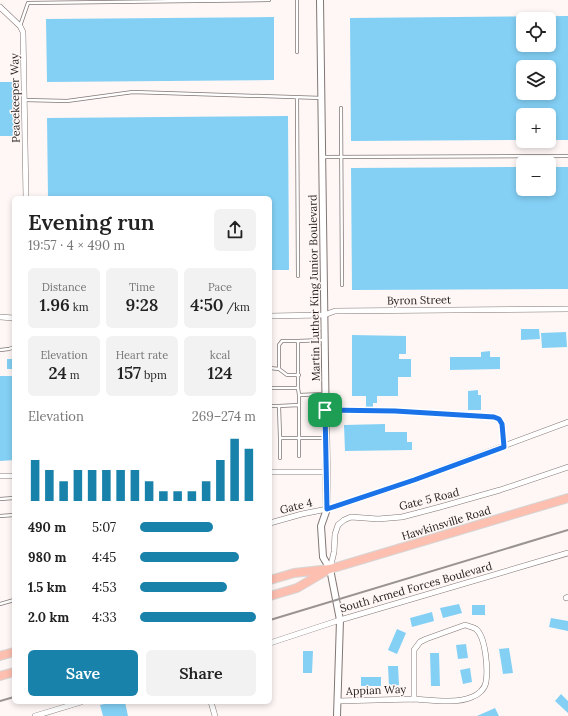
<!DOCTYPE html>
<meta charset="utf-8">
<style>
:root{--surface:#fff;--page:#f2f2f2;--text:#222;--muted:#767676;--accent:#1982ab}
body{margin:0;font-family:Lora,serif;background:var(--page);color:var(--text);height:100vh;display:flex;flex-direction:column;font-size:15px;white-space:nowrap}
*{box-sizing:border-box;margin:0}
p{font-size:13px;color:var(--muted)}
.icon{flex:none;width:22px;height:22px;fill:none;stroke:currentColor;stroke-width:2;stroke-linecap:round;stroke-linejoin:round}
.map{position:relative;flex:1;overflow:hidden}
.side{position:absolute;left:12px;top:196px;width:260px;height:508px;display:flex;flex-direction:column;background:var(--surface);border-radius:6px;box-shadow:0 2px 6px #0003}
.side>*{flex:none}
.buttons{position:absolute;left:516px;top:12px;display:grid;gap:8px}
.buttons a{display:grid;place-items:center;width:40px;height:40px;border-radius:6px;background:var(--surface);box-shadow:0 2px 6px #0003;font-size:20px}
.pin{position:absolute;display:grid;place-items:center;width:34px;height:34px;color:#fff;margin:-17px;border-radius:8px;box-shadow:0 2px 6px #0006}
.round{display:grid;place-items:center;flex:none;width:42px;height:42px;border-radius:6px;background:var(--page)}
.overview{display:flex;align-items:center;justify-content:space-between;height:68px;padding:0 16px}
h1{font-size:22px;font-weight:600;line-height:30px}
.figures{display:grid;grid-template-columns:repeat(3,1fr);gap:6px;height:68px;padding:4px 16px}
.figures div{display:grid;align-content:center;border-radius:6px;background:var(--page);text-align:center}
.figures b{font-size:17px;font-weight:600}
.figures small{font-size:11px;font-weight:400}
.figures p{font-size:11px}
.chart{height:112px;padding:8px 16px}
.chart p{display:flex;justify-content:space-between}
.chart svg{width:100%;height:72px;margin-top:4px;stroke:var(--accent);stroke-width:6}
.button{display:flex;gap:8px;margin-top:auto;padding:8px 16px}
.button a{flex:1;height:46px;border-radius:6px;background:var(--accent);color:#fff;font-size:16px;font-weight:600;line-height:46px;text-align:center}
.button a+a{background:var(--page);color:var(--text)}
ul{padding:0 16px;list-style:none;font-size:13px}
li{display:grid;grid-template-columns:64px 48px 1fr;align-items:center;height:30px}
li i{height:10px;border-radius:5px;background:var(--accent)}
.map>svg:first-child{display:block}
.building{fill:#84d0f5;fill-rule:evenodd}
.lines{fill:none;stroke-linecap:round;stroke-linejoin:round}
.service-casing{stroke:#817673;stroke-width:4}
.minor-casing{stroke:#817673;stroke-width:6}
.tertiary-casing{stroke:#817673;stroke-width:8}
.primary-casing{stroke:#d7d6d6;stroke-width:10}
.service{stroke:#fff;stroke-width:2.5}
.minor{stroke:#fff;stroke-width:5}
.tertiary{stroke:#fff;stroke-width:6}
.primary{stroke:#fcbfb0;stroke-width:8}
.rail{stroke:#999492;stroke-width:2}
.route-casing{stroke:#fff;stroke-width:8}
.route{stroke:#1a73e8;stroke-width:5}
.labels{text-anchor:middle;stroke-width:3;stroke-linejoin:round;paint-order:stroke}
.street-label{font-size:11px;fill:#201c1a;stroke:#fef7f5}
</style>
<div class="map">
<svg width="568" height="716" viewBox="0 0 568 716">
<rect width="100%" height="100%" fill="#fef7f5"/>
<path class="building" d="M568 16V140H549V115H523V140L351 141 350 18ZM523 19H549V45H523ZM523 67H549V93H523Z
M274 17V80L47 82 46 19Z
M0 82H15L16 136H0Z
M288 116 289 270H270V198H48L47 118Z
M523 167V189H549V167H568V289L352 290 351 168Z
M521 329H539L540 339 521 340Z
M566 332 567 347 542 348 541 333Z
M352 335 406 336V354H399V359H411V377H398V396H377V403H373V407H366V396H352Z
M490 351V357H500V369L450 370V357H481V352Z
M7 359H14V369H7Z
M0 376H14V460L0 461Z
M478 390V395H481V410H468V391Z
M385 424V432H407V442H412V450L345 451 344 425Z
M459 604 462 613 443 618 440 608Z
M472 605H485V615H472Z
M432 612 434 621 412 627 410 618Z
M551 618 568 621V631L549 627Z
M397 629 406 633 397 654 388 650Z
M466 644 468 658 458 659 456 645Z
M509 648 513 673 503 674 499 649Z
M303 651H313L312 673H303Z
M430 653H439L440 686H431Z
M388 666H398L399 685 389 686Z
M470 668 472 682 463 684 460 670Z
M361 677H381V686H361Z
M561 694 568 701V713L555 701Z
M113 702H119V704L125 702 128 716H103L100 705Z
M495 708 499 716H477Z"/>
<g class="lines">
<defs>
<path id="service" d="M297 0V52
M20 26 28 3 269 0
M297 98 298 276
M25 100 67 101 133 92 322 98
M341 108 342 285
M323 157 568 156
M324 340 298 341V388L299 395 325 394
M0 350 9 349 14 347
M270 368 279 369V345L282 341H298
M279 369 287 375H299
M270 388H298
M299 395V456
M270 406H279L280 438
M279 406 299 405
M326 410 395 411 494 417C505 421 503 435 504 445
M280 458V438H325
M0 499 14 498
M0 516 14 515
M0 604 14 600"/>
<path id="minor" d="M0 7 20 26 23 32 26 198
M270 316 324 315 335 311 568 309
M0 317 14 318
M270 472H326
M0 476H14
M270 523 302 514 327 509 383 491 568 422
M330 569 334 552 335 534 338 525 344 520 351 517 378 519 402 517 440 507 500 490 568 467
M566 598 568 597
M465 625C468 626 473 627 476 629 486 637 488 670 486 682 485 689 478 695 472 697 457 704 430 700 414 699V650L420 642 426 639Z
M270 643 340 620 568 553
M338 701 414 699
M211 702 215 716
M35 716 81 702"/>
<path id="tertiary" d="M320 0 327 509 321 526 323 557 330 569 340 620 337 716"/>
<path id="primary" d="M270 580 294 573 330 569 568 498
M270 596 297 588 326 571
M0 656 14 652
M0 676 14 672"/>
</defs>
<use href="#service" class="service-casing"/>
<use href="#minor" class="minor-casing"/>
<use href="#tertiary" class="tertiary-casing"/>
<use href="#primary" class="primary-casing"/>
<use href="#service" class="service"/>
<use href="#minor" class="minor"/>
<use href="#tertiary" class="tertiary"/>
<use href="#primary" class="primary"/>
<path class="rail" d="M270 620 568 530
M0 701 14 697"/>
</g>
<g class="lines">
<defs>
<path id="route" d="M325 410 395 411 494 417 499 419 502 424 504 447 414 480 327 509Z"/>
</defs>
<use href="#route" class="route-casing"/>
<use href="#route" class="route"/>
</g>
<g class="labels">
<g class="street-label">
<text transform="translate(15 98) rotate(-91)" y="4">Peacekeeper Way</text>
<text transform="translate(314 288) rotate(-91)" y="4">Martin Luther King Junior Boulevard</text>
<text transform="translate(419 300) rotate(-1)" y="4">Byron Street</text>
<text transform="translate(429 499) rotate(-14)" y="4">Gate 5 Road</text>
<text transform="translate(296 506) rotate(-14)" y="4">Gate 4</text>
<text transform="translate(446 523) rotate(-17)" y="4">Hawkinsville Road</text>
<text transform="translate(416 587) rotate(-16)" y="4">South Armed Forces Boulevard</text>
<text transform="translate(376 690) rotate(-2)" y="4">Appian Way</text>
</g>
</g>
</svg>
<div class="buttons">
<a><svg class="icon" aria-label="locate" viewBox="0 0 24 24"><circle cx="12" cy="12" r="6"/><path d="M12 2v4M12 18v4M2 12h4M18 12h4"/></svg></a>
<a><svg class="icon" aria-label="layers" viewBox="0 0 24 24"><path d="M12 4l9 5-9 5-9-5zM3 14l9 5 9-5"/></svg></a>
<a>+</a>
<a>−</a>
</div>
<div class="pin" style="left:325px;top:410px;background:#1e9e55"><svg class="icon" aria-label="arrive" viewBox="0 0 24 24"><path d="M6 21V4h12l-3 4 3 4H6"/></svg></div>
<section class="side">
<div class="overview"><div><h1>Evening run</h1><p>19:57 · 4 × 490 m</p></div><a class="round"><svg class="icon" aria-label="share" viewBox="0 0 24 24"><path d="M12 15V3M7 8l5-5 5 5M5 13v7h14v-7"/></svg></a></div>
<div class="figures">
<div><p>Distance</p><b>1.96<small> km</small></b></div>
<div><p>Time</p><b>9:28</b></div>
<div><p>Pace</p><b>4:50<small> /km</small></b></div>
</div>
<div class="figures">
<div><p>Elevation</p><b>24<small> m</small></b></div>
<div><p>Heart rate</p><b>157<small> bpm</small></b></div>
<div><p>kcal</p><b>124</b></div>
</div>
<div class="chart"><p><span>Elevation</span>269–274 m</p>
<svg viewBox="0 0 160 44" preserveAspectRatio="none"><path d="M5 44V19M15 44V25M25 44V32M35 44V25M45 44V25M55 44V25M65 44V25M75 44V25M85 44V32M95 44V38M105 44V38M115 44V38M125 44V32M135 44V19M145 44V6M155 44V12"/></svg>
</div>
<ul>
<li><b>490 m</b>5:07<i style="width:63%"></i></li>
<li><b>980 m</b>4:45<i style="width:85%"></i></li>
<li><b>1.5 km</b>4:53<i style="width:75%"></i></li>
<li><b>2.0 km</b>4:33<i style="width:100%"></i></li>
</ul>
<div class="button"><a>Save</a><a>Share</a></div>
</section>
</div>
